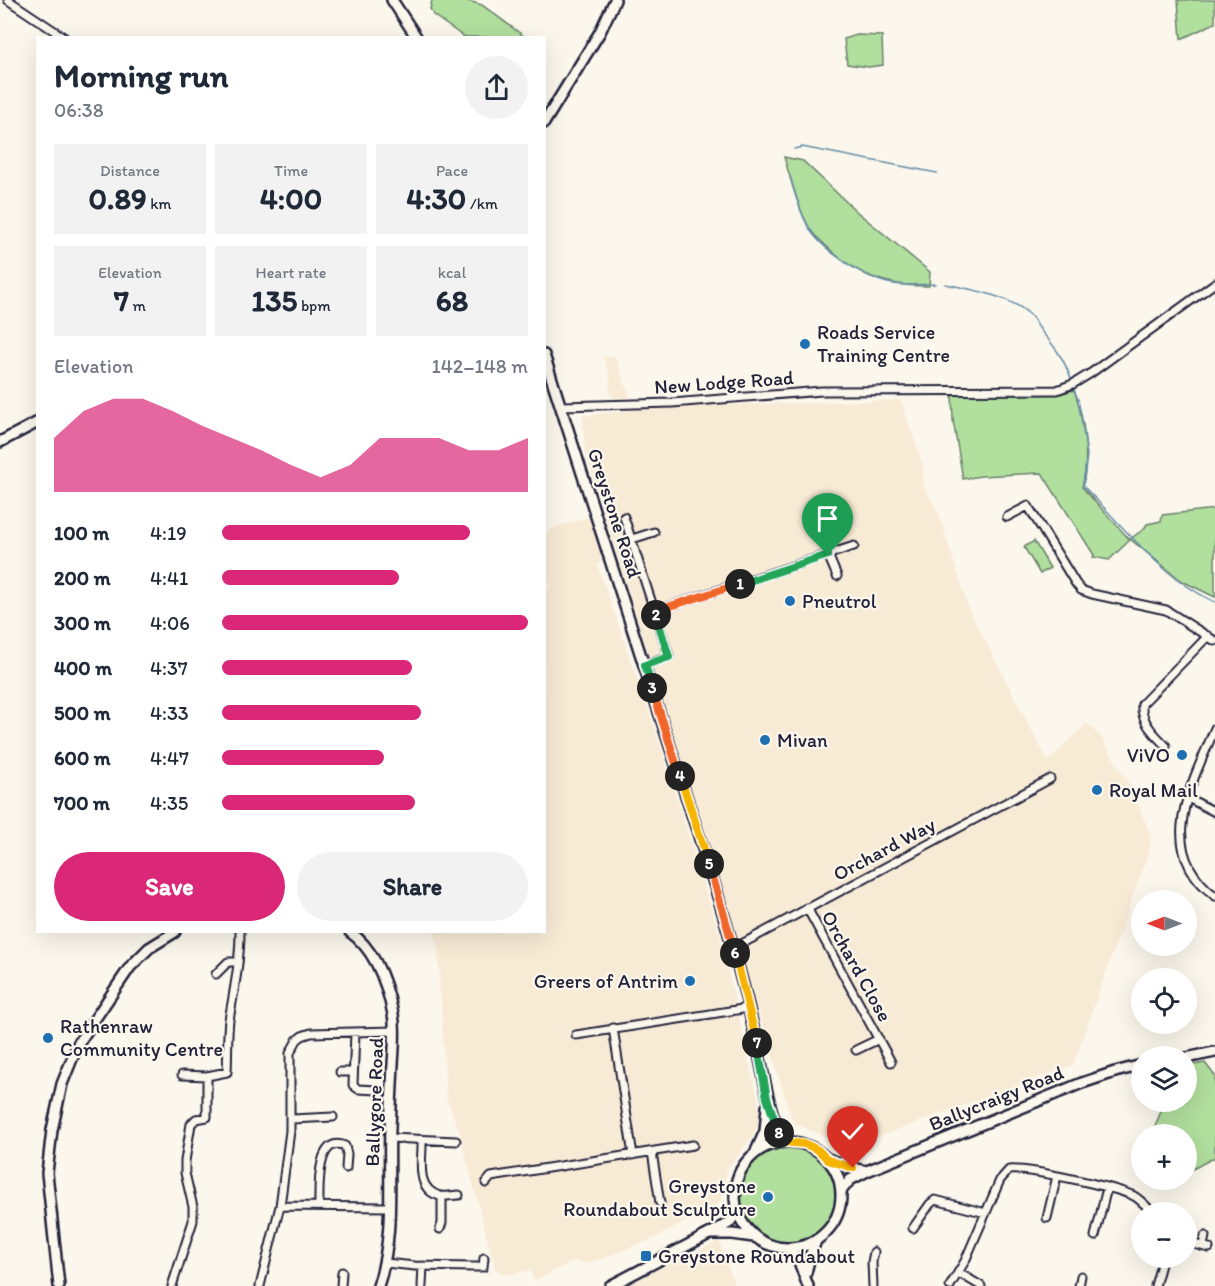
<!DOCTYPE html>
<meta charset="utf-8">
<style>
:root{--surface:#fff;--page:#f2f2f3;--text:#1f2937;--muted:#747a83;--accent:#db2777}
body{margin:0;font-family:Itim,sans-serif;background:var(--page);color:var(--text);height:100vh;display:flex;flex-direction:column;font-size:22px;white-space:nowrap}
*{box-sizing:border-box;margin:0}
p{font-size:20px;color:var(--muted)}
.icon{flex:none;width:33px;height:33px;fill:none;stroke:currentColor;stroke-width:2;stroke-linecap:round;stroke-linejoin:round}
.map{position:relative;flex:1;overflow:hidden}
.sheet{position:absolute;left:36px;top:36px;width:510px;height:897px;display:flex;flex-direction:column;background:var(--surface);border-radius:0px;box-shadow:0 6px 24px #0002}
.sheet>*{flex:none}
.needle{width:39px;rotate:270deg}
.buttons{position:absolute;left:1131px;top:890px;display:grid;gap:12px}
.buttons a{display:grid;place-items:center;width:66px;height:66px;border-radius:50%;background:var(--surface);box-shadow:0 6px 24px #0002;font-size:30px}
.pin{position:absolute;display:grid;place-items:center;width:51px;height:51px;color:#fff;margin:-62px -26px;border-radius:50% 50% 50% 0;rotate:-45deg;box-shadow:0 0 6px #0007}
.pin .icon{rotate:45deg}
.km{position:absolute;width:30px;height:30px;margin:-15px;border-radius:50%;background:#222;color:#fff;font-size:16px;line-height:30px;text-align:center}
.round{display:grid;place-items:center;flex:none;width:63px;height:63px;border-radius:32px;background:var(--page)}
.summary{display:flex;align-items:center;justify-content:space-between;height:102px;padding:0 18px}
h1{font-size:33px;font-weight:800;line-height:45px}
.metrics{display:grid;grid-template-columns:repeat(3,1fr);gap:9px;height:102px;padding:6px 18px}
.metrics div{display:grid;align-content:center;border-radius:0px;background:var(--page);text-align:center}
.metrics b{font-size:30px;font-weight:800}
.metrics small{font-size:16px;font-weight:400}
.metrics p{font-size:16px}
.chart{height:168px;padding:12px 18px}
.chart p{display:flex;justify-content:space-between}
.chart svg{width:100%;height:108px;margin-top:6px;fill:var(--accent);opacity:.7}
.button{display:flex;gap:12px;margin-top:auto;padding:12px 18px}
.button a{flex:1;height:69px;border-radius:36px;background:var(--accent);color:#fff;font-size:24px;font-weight:800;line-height:69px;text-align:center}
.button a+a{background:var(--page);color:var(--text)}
ul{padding:0 18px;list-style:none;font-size:20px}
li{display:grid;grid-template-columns:96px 72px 1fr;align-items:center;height:45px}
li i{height:15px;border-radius:8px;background:var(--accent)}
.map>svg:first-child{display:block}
.built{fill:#f8ebd6}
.green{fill:#b1df9e;stroke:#6a806c;stroke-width:1.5}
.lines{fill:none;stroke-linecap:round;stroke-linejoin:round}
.stream{stroke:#638ca8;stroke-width:1.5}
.street-casing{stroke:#22223b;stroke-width:11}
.secondary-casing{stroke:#22223b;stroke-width:14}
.street{stroke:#fbf7ec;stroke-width:7}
.secondary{stroke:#fbf7ec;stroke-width:9}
.split-1-casing{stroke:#fff;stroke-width:12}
.split-2-casing{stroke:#fff;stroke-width:12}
.split-3-casing{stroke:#fff;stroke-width:12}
.split-4-casing{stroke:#fff;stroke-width:12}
.split-5-casing{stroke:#fff;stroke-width:12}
.split-6-casing{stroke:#fff;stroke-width:12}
.split-7-casing{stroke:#fff;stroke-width:12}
.split-8-casing{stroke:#fff;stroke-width:12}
.split-9-casing{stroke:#fff;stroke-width:12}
.split-1{stroke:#22a559;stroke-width:8}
.split-2{stroke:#f0652b;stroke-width:8}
.split-3{stroke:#22a559;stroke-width:8}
.split-4{stroke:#f0652b;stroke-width:8}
.split-5{stroke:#f5b400;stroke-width:8}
.split-6{stroke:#f0652b;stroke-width:8}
.split-7{stroke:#f5b400;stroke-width:8}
.split-8{stroke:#22a559;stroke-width:8}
.split-9{stroke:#f5b400;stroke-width:8}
.poi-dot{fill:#1f6fb2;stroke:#fbf7ec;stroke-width:2}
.labels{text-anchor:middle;stroke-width:4.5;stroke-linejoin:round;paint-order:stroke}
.poi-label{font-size:20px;fill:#22223b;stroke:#fbf7ec;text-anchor:start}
.street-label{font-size:20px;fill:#22223b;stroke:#fbf7ec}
</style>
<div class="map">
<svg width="1215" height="1286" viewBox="0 0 1215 1286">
<rect width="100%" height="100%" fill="#fbf7ec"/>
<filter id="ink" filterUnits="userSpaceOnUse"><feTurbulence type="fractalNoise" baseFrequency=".0167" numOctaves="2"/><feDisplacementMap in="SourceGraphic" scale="12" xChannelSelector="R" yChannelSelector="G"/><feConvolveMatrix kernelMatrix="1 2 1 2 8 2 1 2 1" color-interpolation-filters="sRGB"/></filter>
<g filter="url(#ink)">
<path class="built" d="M615 356 630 397 614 399 612 395H609L610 375 603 357Z
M901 400 923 465 924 487 939 514 969 610 1048 761 1087 723 1101 737 1130 786 1151 836 1150 848 1073 1065 851 1147 793 1123 585 451 583 416 654 407Z
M589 517 603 561 597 564 656 732 719 933 758 1099 759 1117 756 1129 749 1141 727 1169 722 1199 715 1207 655 1238 588 1264 574 1261 534 1281 531 1270 505 1275 495 1268 459 1131 446 1097 438 949 434 932H544V590L550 587 545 577V535L555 527Z
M719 1241 735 1286H632V1282Z"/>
<path class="green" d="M432 0H465L482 5 525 37H464L433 15 430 9Z
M1178 0H1215V23L1181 39Z
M857 35 882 36 883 65 869 67 847 64 844 39Z
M784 157 803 161 856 211 930 272 929 286C886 287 855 275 824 244 819 239 812 234 809 227 797 206 791 180 784 157Z
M1074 390C1084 416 1090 459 1082 487L1130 540 1109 560 1093 557 1094 555 1042 473 981 476 963 479 953 420 952 393 1059 394Z
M1215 509V597L1182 581 1130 539 1144 529 1147 524 1161 521 1162 515Z
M1034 541 1050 568 1040 574 1024 547Z
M1205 1063 1215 1076V1157L1193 1169 1187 1166 1186 1134H1152L1165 1101H1186L1187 1066Z
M739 1196a49 49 0 1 1 98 0a49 49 0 1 1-98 0Z"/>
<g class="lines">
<path class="stream" d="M794 149 802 147 937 173
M790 176C795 192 800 213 809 228 822 250 865 278 888 283 905 287 919 284 935 284
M945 284C970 289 1009 296 1028 313 1034 318 1037 326 1042 332 1056 348 1064 359 1071 379
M1074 390 1078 399 1087 455 1083 486C1126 528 1159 576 1215 602"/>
<defs>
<path id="street" d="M8 0 65 38
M561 406 672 403 822 391 1057 390 1073 384 1091 373 1215 283
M624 517 669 656 645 665
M1007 517 1028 506 1076 584 1081 590 1092 594 1166 610 1215 641
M632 539 654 532
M828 555 837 576
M655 611 854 546
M1215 728C1192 785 1153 849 1215 896
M1166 746C1155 735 1140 721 1142 704L1208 636
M1188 798 1215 812
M807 908 891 1062
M734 948 1050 779
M216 974 228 962H237
M613 1028 633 1155
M355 1032 353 1085 358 1089 377 1090
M576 1035 749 1008
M856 1050 879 1039
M340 1072H353
M182 1075 207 1076
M292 1119 333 1117
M390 1138 456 1141
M422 1140C423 1159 414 1189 440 1196 446 1197 453 1195 459 1195
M652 1152 660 1203
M486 1183 491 1177 693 1145
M280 1206 389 1207
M319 1206C319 1190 316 1134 345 1146L347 1154 346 1168
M1047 1218 1057 1176
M913 1228 930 1204 935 1200 986 1213
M440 1229 442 1223V1197
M1095 1236 1107 1188
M1186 1242 1209 1248
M1203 1246 1205 1236
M385 1263 415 1266 475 1267H483L484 1258
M959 1273 981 1286
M172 1286 193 1221V1207L185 1173V1161L191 1124 196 1119 207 1117V1076L227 1072C228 1055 227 1037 229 1020 234 991 240 961 240 932
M260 1286 280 1206 290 1131V1053L297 1040 302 1036 311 1033 395 1031
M341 1286 342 1272
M422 1286 423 1266
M873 1286 872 1262 874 1252
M950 1286 965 1261 1000 1180 1009 1170C1029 1168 1115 1187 1134 1196 1141 1200 1146 1206 1152 1212
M1079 1286 1081 1276
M1155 1286 1163 1257"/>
<path id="secondary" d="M392 0 417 38
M544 123 600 32 615 0
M544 355 708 864C725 918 741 972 753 1027 763 1066 766 1105 783 1142
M0 442 38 422
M350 932C376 950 387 984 393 1014 396 1031 394 1048 393 1064 392 1086 391 1107 390 1128 388 1181 395 1235 378 1286
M1186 1058 1215 1052
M735 1195a53 53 0 1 1 106 0a53 53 0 1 1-106 0Z
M756 1151 765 1131 767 1107
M828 1159 847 1167 867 1171
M842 1190 850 1180 867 1171 1082 1083 1115 1072 1142 1065
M712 1234H732L754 1237
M788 1249 798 1259 808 1286
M806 1273 810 1256 816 1241
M59 1286 47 1173 52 1130 62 1084 78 1044 130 967 149 948 175 932
M610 1286 709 1234 729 1223 737 1212"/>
</defs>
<use href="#street" class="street-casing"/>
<use href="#secondary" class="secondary-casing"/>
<use href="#street" class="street"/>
<use href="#secondary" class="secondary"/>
</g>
</g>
<g class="lines" filter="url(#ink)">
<defs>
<path id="split-1" d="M740 584 828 555"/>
<path id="split-2" d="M656 615 655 611 740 584"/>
<path id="split-3" d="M652 688 645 665 669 657 656 615"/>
<path id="split-4" d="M652 688 680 776"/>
<path id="split-5" d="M680 776 709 864"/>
<path id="split-6" d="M709 864 735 953"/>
<path id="split-7" d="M735 953 757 1043"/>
<path id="split-8" d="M757 1043 767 1098 779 1133"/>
<path id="split-9" d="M779 1133 783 1142 805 1144 818 1150 828 1160 853 1168"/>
</defs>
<use href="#split-1" class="split-1-casing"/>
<use href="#split-2" class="split-2-casing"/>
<use href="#split-3" class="split-3-casing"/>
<use href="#split-4" class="split-4-casing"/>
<use href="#split-5" class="split-5-casing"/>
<use href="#split-6" class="split-6-casing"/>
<use href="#split-7" class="split-7-casing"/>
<use href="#split-8" class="split-8-casing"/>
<use href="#split-9" class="split-9-casing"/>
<use href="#split-1" class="split-1"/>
<use href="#split-2" class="split-2"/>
<use href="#split-3" class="split-3"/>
<use href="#split-4" class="split-4"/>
<use href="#split-5" class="split-5"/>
<use href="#split-6" class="split-6"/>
<use href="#split-7" class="split-7"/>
<use href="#split-8" class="split-8"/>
<use href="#split-9" class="split-9"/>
</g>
<g class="poi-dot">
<circle cx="805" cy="344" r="6"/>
<circle cx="790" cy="601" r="6"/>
<circle cx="765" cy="740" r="6"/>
<circle cx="1182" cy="755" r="6"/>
<circle cx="1097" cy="790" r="6"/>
<circle cx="690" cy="981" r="6"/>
<circle cx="48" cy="1038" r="6"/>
<circle cx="768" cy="1197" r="6"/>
<rect x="640" y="1250" width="12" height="12" rx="3"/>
</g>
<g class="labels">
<g class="poi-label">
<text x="817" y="339">Roads Service<tspan x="817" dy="23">Training Centre</tspan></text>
<text x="802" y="608">Pneutrol</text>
<text x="777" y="747">Mivan</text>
<text x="1170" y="762" text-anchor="end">ViVO</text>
<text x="1109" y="797">Royal Mail</text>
<text x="678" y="988" text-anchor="end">Greers of Antrim</text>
<text x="60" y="1033">Rathenraw<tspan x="60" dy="23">Community Centre</tspan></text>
<text x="756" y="1193" text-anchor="end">Greystone<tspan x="756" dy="23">Roundabout Sculpture</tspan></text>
<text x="658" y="1263">Greystone Roundabout</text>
</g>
<g class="street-label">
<text transform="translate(724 382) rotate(-4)" y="7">New Lodge Road</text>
<text transform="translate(615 513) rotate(72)" y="7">Greystone Road</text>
<text transform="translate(884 849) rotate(-28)" y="7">Orchard Way</text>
<text transform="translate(857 966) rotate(61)" y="7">Orchard Close</text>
<text transform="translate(996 1098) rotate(-22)" y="7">Ballycraigy Road</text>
<text transform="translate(374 1102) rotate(-88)" y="7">Ballygore Road</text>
</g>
</g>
</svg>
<div class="buttons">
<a><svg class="needle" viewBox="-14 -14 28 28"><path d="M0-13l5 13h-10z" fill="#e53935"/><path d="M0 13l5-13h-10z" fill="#747a83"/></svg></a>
<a><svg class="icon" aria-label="locate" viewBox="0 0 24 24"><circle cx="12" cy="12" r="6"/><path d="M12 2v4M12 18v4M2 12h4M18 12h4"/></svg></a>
<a><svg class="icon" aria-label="layers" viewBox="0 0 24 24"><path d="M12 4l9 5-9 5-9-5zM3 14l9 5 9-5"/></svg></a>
<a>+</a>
<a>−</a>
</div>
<div class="pin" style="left:828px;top:555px;background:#1e9e55"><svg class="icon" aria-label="arrive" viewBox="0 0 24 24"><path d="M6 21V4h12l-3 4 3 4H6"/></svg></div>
<div class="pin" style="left:853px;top:1168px;background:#d93025"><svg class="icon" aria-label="check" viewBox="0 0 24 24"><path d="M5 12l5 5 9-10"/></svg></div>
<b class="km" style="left:740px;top:584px">1</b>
<b class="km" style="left:656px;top:615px">2</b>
<b class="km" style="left:652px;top:688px">3</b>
<b class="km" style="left:680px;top:776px">4</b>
<b class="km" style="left:709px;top:864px">5</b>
<b class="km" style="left:735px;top:953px">6</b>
<b class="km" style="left:757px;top:1043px">7</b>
<b class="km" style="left:779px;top:1133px">8</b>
<section class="sheet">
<div class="summary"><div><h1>Morning run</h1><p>06:38</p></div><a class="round"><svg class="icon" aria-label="share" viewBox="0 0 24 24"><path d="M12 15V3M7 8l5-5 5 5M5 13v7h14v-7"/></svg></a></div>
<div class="metrics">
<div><p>Distance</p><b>0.89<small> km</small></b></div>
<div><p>Time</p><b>4:00</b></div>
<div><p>Pace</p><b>4:30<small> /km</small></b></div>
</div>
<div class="metrics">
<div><p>Elevation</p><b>7<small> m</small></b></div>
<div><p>Heart rate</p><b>135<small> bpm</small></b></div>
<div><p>kcal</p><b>68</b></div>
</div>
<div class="chart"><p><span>Elevation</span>142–148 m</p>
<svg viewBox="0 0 160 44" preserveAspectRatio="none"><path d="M0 44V22L10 11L20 6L30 6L40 11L50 17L60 22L70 27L80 33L90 38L100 33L110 22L120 22L130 22L140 27L150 27L160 22V44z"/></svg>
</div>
<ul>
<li><b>100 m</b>4:19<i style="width:81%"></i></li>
<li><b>200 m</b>4:41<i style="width:58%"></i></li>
<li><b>300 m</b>4:06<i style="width:100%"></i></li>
<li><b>400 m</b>4:37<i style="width:62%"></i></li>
<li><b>500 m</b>4:33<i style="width:65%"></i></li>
<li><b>600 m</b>4:47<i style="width:53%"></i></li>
<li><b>700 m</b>4:35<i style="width:63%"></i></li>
</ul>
<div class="button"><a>Save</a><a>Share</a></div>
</section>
</div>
